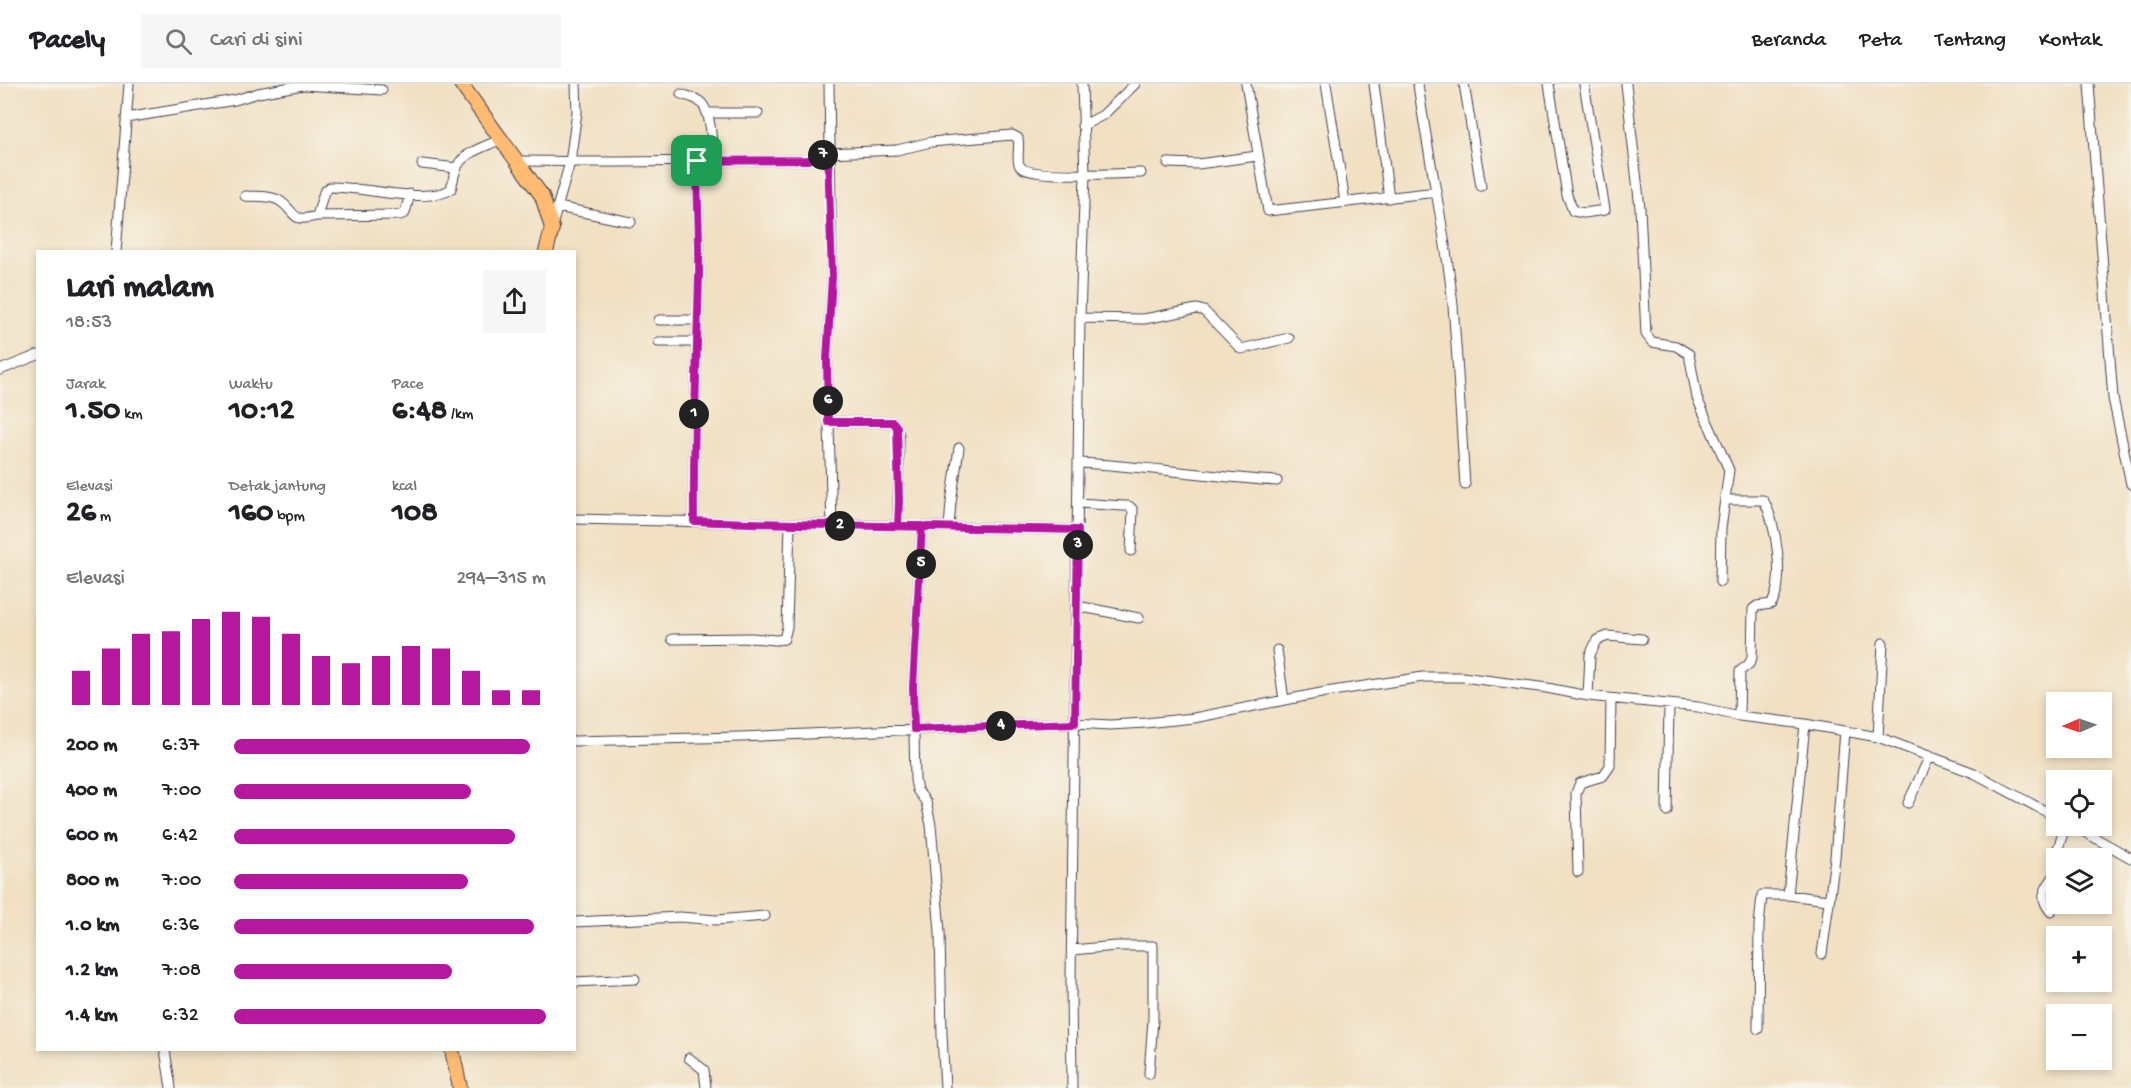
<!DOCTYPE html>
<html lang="id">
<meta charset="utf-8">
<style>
:root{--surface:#fff;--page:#f6f6f6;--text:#202124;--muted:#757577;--line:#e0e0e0;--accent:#b5179e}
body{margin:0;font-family:"Gochi Hand",sans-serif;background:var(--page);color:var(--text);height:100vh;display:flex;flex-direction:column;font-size:22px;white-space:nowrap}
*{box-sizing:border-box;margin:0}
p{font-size:20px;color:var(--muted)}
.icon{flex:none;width:33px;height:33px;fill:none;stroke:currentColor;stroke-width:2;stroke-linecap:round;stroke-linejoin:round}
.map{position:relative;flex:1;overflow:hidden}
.drawer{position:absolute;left:36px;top:166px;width:540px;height:801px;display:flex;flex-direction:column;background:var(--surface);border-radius:0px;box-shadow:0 3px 9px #0003}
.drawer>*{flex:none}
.needle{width:39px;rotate:268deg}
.controls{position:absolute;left:2046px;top:608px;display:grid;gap:12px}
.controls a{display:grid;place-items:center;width:66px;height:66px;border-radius:0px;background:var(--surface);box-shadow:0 3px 9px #0003;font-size:30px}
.pin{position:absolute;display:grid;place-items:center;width:51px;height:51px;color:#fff;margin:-26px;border-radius:12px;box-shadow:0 3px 9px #0006}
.km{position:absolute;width:30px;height:30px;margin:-15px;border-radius:50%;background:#222;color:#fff;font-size:16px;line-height:30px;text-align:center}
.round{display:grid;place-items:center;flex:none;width:63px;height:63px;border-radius:0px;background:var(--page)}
.overview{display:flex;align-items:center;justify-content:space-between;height:102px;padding:0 30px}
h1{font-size:33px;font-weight:800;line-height:45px}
.metrics{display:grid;grid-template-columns:repeat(3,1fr);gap:9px;height:102px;padding:6px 30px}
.metrics div{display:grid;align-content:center}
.metrics b{font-size:30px;font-weight:800}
.metrics small{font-size:16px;font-weight:400}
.metrics p{font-size:16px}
.chart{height:168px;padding:12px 30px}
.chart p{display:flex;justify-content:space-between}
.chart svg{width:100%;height:108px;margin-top:6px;stroke:var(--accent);stroke-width:6}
ul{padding:0 30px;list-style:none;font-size:20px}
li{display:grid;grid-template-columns:96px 72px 1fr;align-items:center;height:45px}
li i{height:15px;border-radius:8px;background:var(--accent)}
header{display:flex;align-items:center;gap:36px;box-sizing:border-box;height:84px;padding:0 30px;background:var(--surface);border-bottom:2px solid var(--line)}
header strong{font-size:28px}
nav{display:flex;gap:33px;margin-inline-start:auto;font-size:21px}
.search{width:420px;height:54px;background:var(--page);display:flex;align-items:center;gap:15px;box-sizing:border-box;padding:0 21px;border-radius:0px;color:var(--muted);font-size:22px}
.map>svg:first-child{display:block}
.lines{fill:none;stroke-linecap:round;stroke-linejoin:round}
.minor-casing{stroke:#413e4f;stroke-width:11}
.highway-casing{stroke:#413e4f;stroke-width:16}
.minor{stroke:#fff;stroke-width:9}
.highway{stroke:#febb71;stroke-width:14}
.route-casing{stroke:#fff;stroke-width:12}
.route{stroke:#b5179e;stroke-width:8}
</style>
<header>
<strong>Pacely</strong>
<div class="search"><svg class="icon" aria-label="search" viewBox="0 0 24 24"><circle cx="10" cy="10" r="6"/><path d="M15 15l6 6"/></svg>Cari di sini</div>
<nav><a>Beranda</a><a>Peta</a><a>Tentang</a><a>Kontak</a></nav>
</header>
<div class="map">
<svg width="2131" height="1004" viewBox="0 0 2131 1004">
<rect width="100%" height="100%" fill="#f7f3e8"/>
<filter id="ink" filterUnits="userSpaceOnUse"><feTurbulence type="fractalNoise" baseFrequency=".0167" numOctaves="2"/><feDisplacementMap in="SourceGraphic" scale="12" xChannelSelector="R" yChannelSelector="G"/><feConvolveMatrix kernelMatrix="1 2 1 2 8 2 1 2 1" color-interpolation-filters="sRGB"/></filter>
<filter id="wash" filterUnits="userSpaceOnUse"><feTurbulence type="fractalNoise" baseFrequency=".008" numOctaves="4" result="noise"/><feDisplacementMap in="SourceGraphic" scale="24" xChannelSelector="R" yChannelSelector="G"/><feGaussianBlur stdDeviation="1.35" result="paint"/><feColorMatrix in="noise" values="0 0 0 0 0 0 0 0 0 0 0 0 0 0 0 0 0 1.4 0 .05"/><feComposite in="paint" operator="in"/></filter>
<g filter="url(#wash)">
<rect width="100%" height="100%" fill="#f1e0c2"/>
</g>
<g filter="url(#ink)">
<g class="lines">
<defs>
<path id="minor" d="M829 0 832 193 827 275 832 442
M1246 0 1268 127 1437 108
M1326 0 1345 118
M1374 0 1389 114
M1418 0C1428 74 1446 147 1453 222 1458 281 1461 341 1465 401
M1464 0 1481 102
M1549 0 1567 111 1573 127 1584 129 1605 126 1584 0
M1626 0 1640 124 1646 250 1652 258 1676 262 1689 270 1697 314 1729 386 1721 445 1720 498
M2089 0 2113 314 2131 400
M681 10C686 12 694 13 699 17 712 26 712 61 713 76
M707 29H758
M126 34 235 16 258 9 303 1 382 6
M1082 42 1103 31 1135 0
M518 77 617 78 808 76 828 69 897 66 931 58 1012 51 1018 54C1020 62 1016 77 1020 82 1027 95 1123 89 1141 89
M1168 79 1198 80 1257 72
M422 80 457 84
M245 112C256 113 271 111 280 117 298 129 289 139 317 132L324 108 330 103C360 102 428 121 451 105 453 97 454 88 458 81 466 67 488 62 501 55
M558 123 631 138
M317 132 400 131 405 129 410 110
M552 142 570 78 577 28 576 0
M116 168 129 0
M1080 234 1144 235 1197 225 1204 227 1241 265 1289 254
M659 236H696
M659 258H696
M0 286 38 271
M828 338H893L897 343 899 351 898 442
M1079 379C1145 382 1211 393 1277 397
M1726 416H1763C1776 435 1786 501 1771 520L1757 522 1753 525 1752 574 1749 580 1740 587 1739 632
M1079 419 1123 422H1129L1133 426 1131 467
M574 435 1078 446
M694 437C693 355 697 273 699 191 700 153 697 115 697 77
M922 442 913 603 915 696 917 706 926 718 931 741 940 848 942 951 945 1004
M949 443 951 419 959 364
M1077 522 1139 534
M672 555 751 554 776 556 784 555 787 543 790 440
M1277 566 1284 616
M1588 612 1590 571 1597 556 1608 552 1642 555
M1878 653 1883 559
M574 657 740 653 1016 641 1075 639 1110 641 1145 639 1194 634 1326 608 1423 593H1462L1547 604 1588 612 1698 623 1739 632 1805 640 1878 653 1974 689 2056 733
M1908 719 1930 672
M1667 727 1669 621
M2072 741 2131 774
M2058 774 2057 767 2066 741
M1578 788 1576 709 1580 699 1603 692 1610 682 1611 615
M1788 811 1805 640
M2051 828C2037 811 2046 805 2056 789
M574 838 680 833 717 836 765 832
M1072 866 1116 862H1153V935L1149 990
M1822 870 1835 774 1845 647
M574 898 635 895
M1758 945 1759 842 1762 811H1788L1828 816
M165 966 171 1004
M689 974 704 986 706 1004
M1072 1004 1071 896 1080 234 1085 90 1082 0"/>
<path id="highway" d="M461 0 542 112 552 144 546 168
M452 966 460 1004"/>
</defs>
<use href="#minor" class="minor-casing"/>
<use href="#highway" class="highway-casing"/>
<use href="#minor" class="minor"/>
<use href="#highway" class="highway"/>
</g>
</g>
<g class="lines" filter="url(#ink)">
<defs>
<path id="route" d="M697 77C697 115 700 153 699 191 697 273 693 355 694 437 822 442 950 443 1078 446L1075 639 914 645 913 603 922 442H898L899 417 897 343 893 338H828L827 275 832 193 828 69 808 76 697 77"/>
</defs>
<use href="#route" class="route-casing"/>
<use href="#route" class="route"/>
</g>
</svg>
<div class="controls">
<a><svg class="needle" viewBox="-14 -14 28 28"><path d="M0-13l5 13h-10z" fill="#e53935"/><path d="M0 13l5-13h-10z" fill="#757577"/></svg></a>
<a><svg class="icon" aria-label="locate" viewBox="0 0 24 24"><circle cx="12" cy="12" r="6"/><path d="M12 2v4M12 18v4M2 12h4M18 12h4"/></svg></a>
<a><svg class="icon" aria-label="layers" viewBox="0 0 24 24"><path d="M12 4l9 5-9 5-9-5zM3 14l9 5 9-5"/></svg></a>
<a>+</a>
<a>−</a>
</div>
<div class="pin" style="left:697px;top:77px;background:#1e9e55"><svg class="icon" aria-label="arrive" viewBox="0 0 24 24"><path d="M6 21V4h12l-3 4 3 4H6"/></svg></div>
<b class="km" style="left:694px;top:330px">1</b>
<b class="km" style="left:840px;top:442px">2</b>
<b class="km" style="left:1078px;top:461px">3</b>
<b class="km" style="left:1001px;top:642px">4</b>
<b class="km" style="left:921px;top:480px">5</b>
<b class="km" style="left:828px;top:317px">6</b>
<b class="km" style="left:823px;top:71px">7</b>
<section class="drawer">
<div class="overview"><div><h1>Lari malam</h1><p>18:53</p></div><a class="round"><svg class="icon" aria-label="share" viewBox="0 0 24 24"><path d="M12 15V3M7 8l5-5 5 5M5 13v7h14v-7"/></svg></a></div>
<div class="metrics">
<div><p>Jarak</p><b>1.50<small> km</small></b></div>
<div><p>Waktu</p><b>10:12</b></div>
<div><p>Pace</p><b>6:48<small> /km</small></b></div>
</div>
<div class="metrics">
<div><p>Elevasi</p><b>26<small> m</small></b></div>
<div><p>Detak jantung</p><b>160<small> bpm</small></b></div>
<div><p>kcal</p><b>108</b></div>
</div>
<div class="chart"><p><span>Elevasi</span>294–315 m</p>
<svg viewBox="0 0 160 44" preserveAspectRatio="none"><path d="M5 44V30M15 44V21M25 44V15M35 44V14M45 44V9M55 44V6M65 44V8M75 44V15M85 44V24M95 44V27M105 44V24M115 44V20M125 44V21M135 44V30M145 44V38M155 44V38"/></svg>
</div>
<ul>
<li><b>200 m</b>6:37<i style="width:95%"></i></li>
<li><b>400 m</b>7:00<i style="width:76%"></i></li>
<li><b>600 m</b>6:42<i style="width:90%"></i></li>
<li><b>800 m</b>7:00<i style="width:75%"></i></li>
<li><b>1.0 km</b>6:36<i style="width:96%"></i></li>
<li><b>1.2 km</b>7:08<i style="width:70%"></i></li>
<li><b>1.4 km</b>6:32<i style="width:100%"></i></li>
</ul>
</section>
</div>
